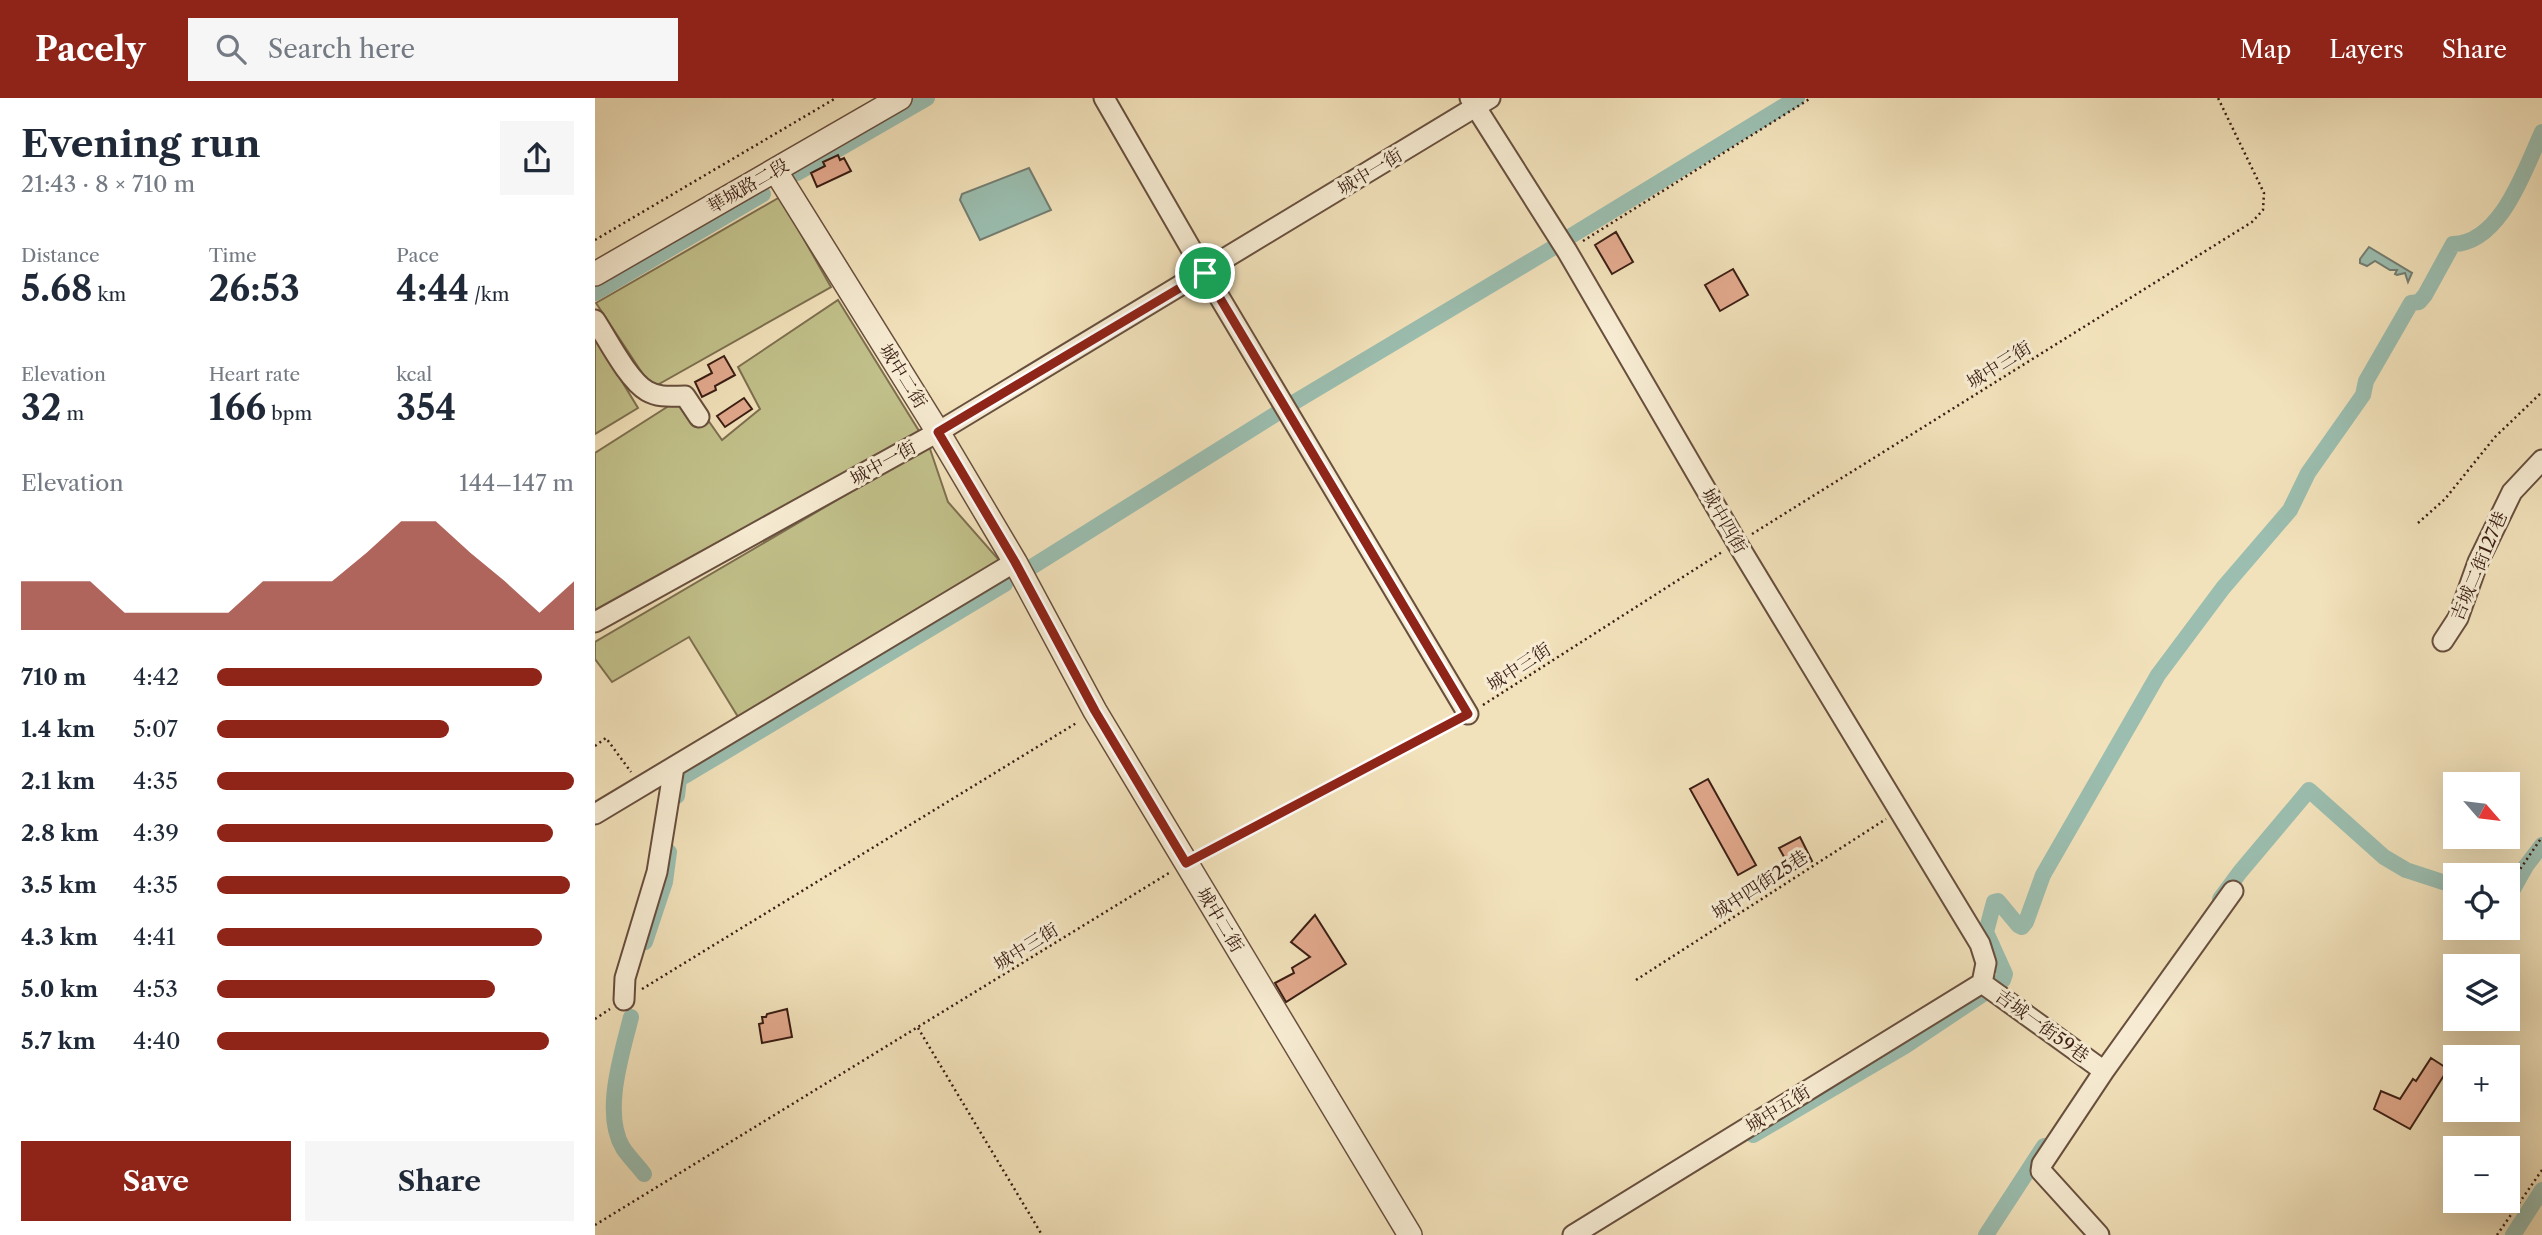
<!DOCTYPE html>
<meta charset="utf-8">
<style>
:root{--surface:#fff;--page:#f6f6f7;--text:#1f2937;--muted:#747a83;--accent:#8f2418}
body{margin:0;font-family:"Libre Caslon Text","Noto Serif TC",serif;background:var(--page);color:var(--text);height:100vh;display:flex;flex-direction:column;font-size:26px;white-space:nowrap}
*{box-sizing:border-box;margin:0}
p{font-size:23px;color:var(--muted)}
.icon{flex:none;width:38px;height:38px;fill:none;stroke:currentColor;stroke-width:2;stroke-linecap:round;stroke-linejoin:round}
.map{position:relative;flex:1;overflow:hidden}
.drawer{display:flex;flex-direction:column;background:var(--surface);width:595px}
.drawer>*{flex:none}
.needle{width:46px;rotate:118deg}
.fabs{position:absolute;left:1848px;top:674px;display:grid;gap:14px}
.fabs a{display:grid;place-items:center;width:77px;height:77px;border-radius:0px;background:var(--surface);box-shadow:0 7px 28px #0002;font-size:35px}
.pin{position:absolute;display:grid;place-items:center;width:60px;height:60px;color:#fff;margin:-30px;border:4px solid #fff;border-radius:50%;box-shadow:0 2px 7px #0007}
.round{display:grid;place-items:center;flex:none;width:74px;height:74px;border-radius:0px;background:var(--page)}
.overview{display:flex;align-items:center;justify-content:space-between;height:119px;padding:0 21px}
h1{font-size:38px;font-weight:700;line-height:52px}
.stats{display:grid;grid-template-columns:repeat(3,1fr);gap:10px;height:119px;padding:7px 21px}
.stats div{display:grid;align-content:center}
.stats b{font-size:35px;font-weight:700}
.stats small{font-size:19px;font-weight:400}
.stats p{font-size:19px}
.chart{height:196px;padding:14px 21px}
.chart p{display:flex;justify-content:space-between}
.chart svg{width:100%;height:126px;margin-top:7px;fill:var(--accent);opacity:.7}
.button{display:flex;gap:14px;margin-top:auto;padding:14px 21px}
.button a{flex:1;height:80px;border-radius:0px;background:var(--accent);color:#fff;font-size:28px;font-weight:700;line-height:80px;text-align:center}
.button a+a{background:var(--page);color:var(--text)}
ul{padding:0 21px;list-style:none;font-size:23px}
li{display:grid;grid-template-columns:112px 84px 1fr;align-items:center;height:52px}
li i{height:18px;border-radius:9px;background:var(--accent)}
header{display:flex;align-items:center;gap:42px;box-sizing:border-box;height:98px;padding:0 35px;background:var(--accent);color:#fff}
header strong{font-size:33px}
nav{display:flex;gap:38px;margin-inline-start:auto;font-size:24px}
.search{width:490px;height:63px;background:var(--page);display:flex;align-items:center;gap:18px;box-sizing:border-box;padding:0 24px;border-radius:0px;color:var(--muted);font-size:26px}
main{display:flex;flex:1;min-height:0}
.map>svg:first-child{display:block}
.green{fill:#c2c18b;stroke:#7e7050;stroke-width:2}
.water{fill:#9bbeb0;stroke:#747e72;stroke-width:2}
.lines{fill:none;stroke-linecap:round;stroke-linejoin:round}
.canal{stroke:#9bbeb0;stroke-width:16}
.building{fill:#e3aa8e;stroke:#3a1e14;stroke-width:2}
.minor-casing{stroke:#684f3e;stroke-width:23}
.tertiary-casing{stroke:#684f3e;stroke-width:26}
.path{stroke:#3a1e14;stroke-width:2.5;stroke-dasharray:2 3.5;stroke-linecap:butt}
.minor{stroke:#f7ecd3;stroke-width:19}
.tertiary{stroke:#f7ecd3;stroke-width:23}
.route-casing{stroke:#fff;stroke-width:14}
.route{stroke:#8f2418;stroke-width:9}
.labels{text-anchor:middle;stroke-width:6;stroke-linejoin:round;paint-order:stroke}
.street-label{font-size:18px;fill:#3a1e14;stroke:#f7ecd3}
</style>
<header>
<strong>Pacely</strong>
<div class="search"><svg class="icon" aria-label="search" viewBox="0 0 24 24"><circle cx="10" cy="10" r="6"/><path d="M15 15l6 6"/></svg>Search here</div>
<nav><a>Map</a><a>Layers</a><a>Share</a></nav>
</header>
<main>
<section class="drawer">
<div class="overview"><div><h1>Evening run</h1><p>21:43 · 8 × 710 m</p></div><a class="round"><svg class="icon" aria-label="share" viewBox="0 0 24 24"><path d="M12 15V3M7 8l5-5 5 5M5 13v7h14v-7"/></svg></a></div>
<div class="stats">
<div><p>Distance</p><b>5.68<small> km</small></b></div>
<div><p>Time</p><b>26:53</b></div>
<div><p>Pace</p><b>4:44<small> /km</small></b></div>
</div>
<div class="stats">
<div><p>Elevation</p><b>32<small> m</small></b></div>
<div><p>Heart rate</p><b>166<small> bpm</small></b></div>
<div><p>kcal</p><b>354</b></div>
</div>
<div class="chart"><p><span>Elevation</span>144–147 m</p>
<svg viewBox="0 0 160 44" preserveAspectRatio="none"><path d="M0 44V27L10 27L20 27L30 38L40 38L50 38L60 38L70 27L80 27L90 27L100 17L110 6L120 6L130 17L140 27L150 38L160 27V44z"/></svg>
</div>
<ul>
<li><b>710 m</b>4:42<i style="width:91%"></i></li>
<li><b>1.4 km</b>5:07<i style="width:65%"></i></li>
<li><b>2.1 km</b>4:35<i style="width:100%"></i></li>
<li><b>2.8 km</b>4:39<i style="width:94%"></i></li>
<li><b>3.5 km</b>4:35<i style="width:99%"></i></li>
<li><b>4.3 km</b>4:41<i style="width:91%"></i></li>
<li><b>5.0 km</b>4:53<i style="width:78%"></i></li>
<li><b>5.7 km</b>4:40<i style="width:93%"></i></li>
</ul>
<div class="button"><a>Save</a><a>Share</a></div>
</section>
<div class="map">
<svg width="1947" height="1137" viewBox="0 0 1947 1137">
<rect width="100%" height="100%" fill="#f2e2bb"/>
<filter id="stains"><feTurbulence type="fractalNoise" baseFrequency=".00286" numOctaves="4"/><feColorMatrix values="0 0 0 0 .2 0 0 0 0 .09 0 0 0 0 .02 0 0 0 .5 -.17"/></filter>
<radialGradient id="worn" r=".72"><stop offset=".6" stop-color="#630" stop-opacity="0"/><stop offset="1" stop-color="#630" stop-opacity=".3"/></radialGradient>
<path class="green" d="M185 99 236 189 57 290 1 205Z
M243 202 324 333 0 515V355L94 295 127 342 165 311 143 269Z
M0 239 43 310 0 336Z
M334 348 353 404 404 462 145 622 94 539 17 584 0 561V544Z"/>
<path class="water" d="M434 70 456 112 385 142 365 102 367 96Z
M1774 149 1817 175 1813 184 1810 175 1802 177 1800 176 1802 172H1795L1780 163 1772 168 1765 165V161Z"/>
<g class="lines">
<path class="canal" d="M202 75 332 0
M971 141 1202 0
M0 195 168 96
M698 305 956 151
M435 470 684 314
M82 698 84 681 93 676 410 486
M1913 800 1931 768 1947 747
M1625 801 1645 774 1714 692 1789 759 1811 772 1860 788
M50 844 70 784 74 754
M1402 886 1408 882 1410 876 1391 834 1399 804 1403 803 1423 827 1427 829 1431 824 1448 777 1563 577 1628 490 1695 412 1713 375 1768 297 1771 283 1816 205 1824 204 1830 197 1858 146C1906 145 1930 71 1947 34
M36 919C27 956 7 1015 28 1050 34 1059 43 1068 49 1076
M1158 1037 1310 948 1388 896
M1391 1137 1449 1048
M1918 1137 1947 1092"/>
</g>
<path class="building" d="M243 57 245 62 249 60 256 73 222 89 216 75 230 68 228 64Z
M1021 134 1038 164 1017 176 1000 147Z
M1138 171 1153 197 1125 213 1110 187Z
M129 258 140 277 120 288 121 292 107 299 100 284 117 275 113 267Z
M149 300 157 311 130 329 122 318Z
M1113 681 1161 767 1143 777 1095 691Z
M1205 739 1217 763 1197 773 1184 750Z
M720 817 751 866 691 904 680 885 699 875 697 870 715 859 696 844Z
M192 911 197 939 167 945 164 926 168 925 167 919H171L172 916Z
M1836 960 1853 971 1815 1031 1779 1011 1786 993 1805 1001 1818 981 1821 983Z"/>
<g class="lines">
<defs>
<path id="minor" d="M509 0 610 175 873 616
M875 0 972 153 1142 445 1385 846 1391 865 1387 885 1509 973 1447 1066 1446 1073 1504 1137
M0 222C13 242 33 282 52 293 64 300 77 298 90 298L104 319
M0 524 343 334 895 0
M1848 543 1863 520 1883 464 1917 394 1947 362
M0 716 420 464
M29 902 30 880 62 774 79 669
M1509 973 1638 793
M978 1137 1387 885"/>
<path id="tertiary" d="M180 72 343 334 420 464 500 613 815 1137
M0 176 305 0"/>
</defs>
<use href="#minor" class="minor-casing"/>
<use href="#tertiary" class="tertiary-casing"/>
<path class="path" d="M0 142 241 0
M988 143 1216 0
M1823 425 1850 401 1900 339 1947 294
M1157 436 1657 124 1668 112 1669 95 1623 0
M888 607 1127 454
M0 648 11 640 36 674
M607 757 858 624
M1913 789 1947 739
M1041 882 1291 721
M47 891 483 624
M0 921 15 911
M323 930 447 1137
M0 1127 574 775
M1902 1137 1947 1072"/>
<use href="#minor" class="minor"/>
<use href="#tertiary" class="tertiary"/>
</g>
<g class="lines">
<defs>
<path id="route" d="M610 175 873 616 591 765 500 613 420 464 343 334Z"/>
</defs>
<use href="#route" class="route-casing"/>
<use href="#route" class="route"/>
</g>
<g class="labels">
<g class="street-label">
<text transform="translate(775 74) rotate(-31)" y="6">城中一街</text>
<text transform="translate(153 88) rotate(-30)" y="6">華城路二段</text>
<text transform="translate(1404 267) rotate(-32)" y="6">城中三街</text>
<text transform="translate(308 278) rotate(58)" y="6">城中二街</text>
<text transform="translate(288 365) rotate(-29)" y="6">城中一街</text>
<text transform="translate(1129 423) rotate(60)" y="6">城中四街</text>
<text transform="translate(1884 468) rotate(-67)" y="6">吉城二街127巷</text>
<text transform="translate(924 569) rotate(-33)" y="6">城中三街</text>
<text transform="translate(1165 787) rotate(-33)" y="6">城中四街25巷</text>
<text transform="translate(625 822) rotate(59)" y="6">城中二街</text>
<text transform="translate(431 849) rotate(-32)" y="6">城中三街</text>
<text transform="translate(1447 928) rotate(36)" y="6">吉城一街59巷</text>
<text transform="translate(1183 1011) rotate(-32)" y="6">城中五街</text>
</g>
</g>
<rect width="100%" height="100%" filter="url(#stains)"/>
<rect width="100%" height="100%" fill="url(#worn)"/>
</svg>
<div class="fabs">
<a><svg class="needle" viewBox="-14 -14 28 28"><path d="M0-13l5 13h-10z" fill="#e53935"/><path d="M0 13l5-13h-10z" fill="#747a83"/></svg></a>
<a><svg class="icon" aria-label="locate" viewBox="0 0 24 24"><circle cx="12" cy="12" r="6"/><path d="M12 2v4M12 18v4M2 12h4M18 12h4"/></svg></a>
<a><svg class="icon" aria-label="layers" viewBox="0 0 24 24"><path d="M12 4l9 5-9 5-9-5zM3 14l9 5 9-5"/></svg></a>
<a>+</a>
<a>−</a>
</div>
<div class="pin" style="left:610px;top:175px;background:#1e9e55"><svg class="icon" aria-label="arrive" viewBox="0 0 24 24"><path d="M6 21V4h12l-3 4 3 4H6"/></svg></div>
</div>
</main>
